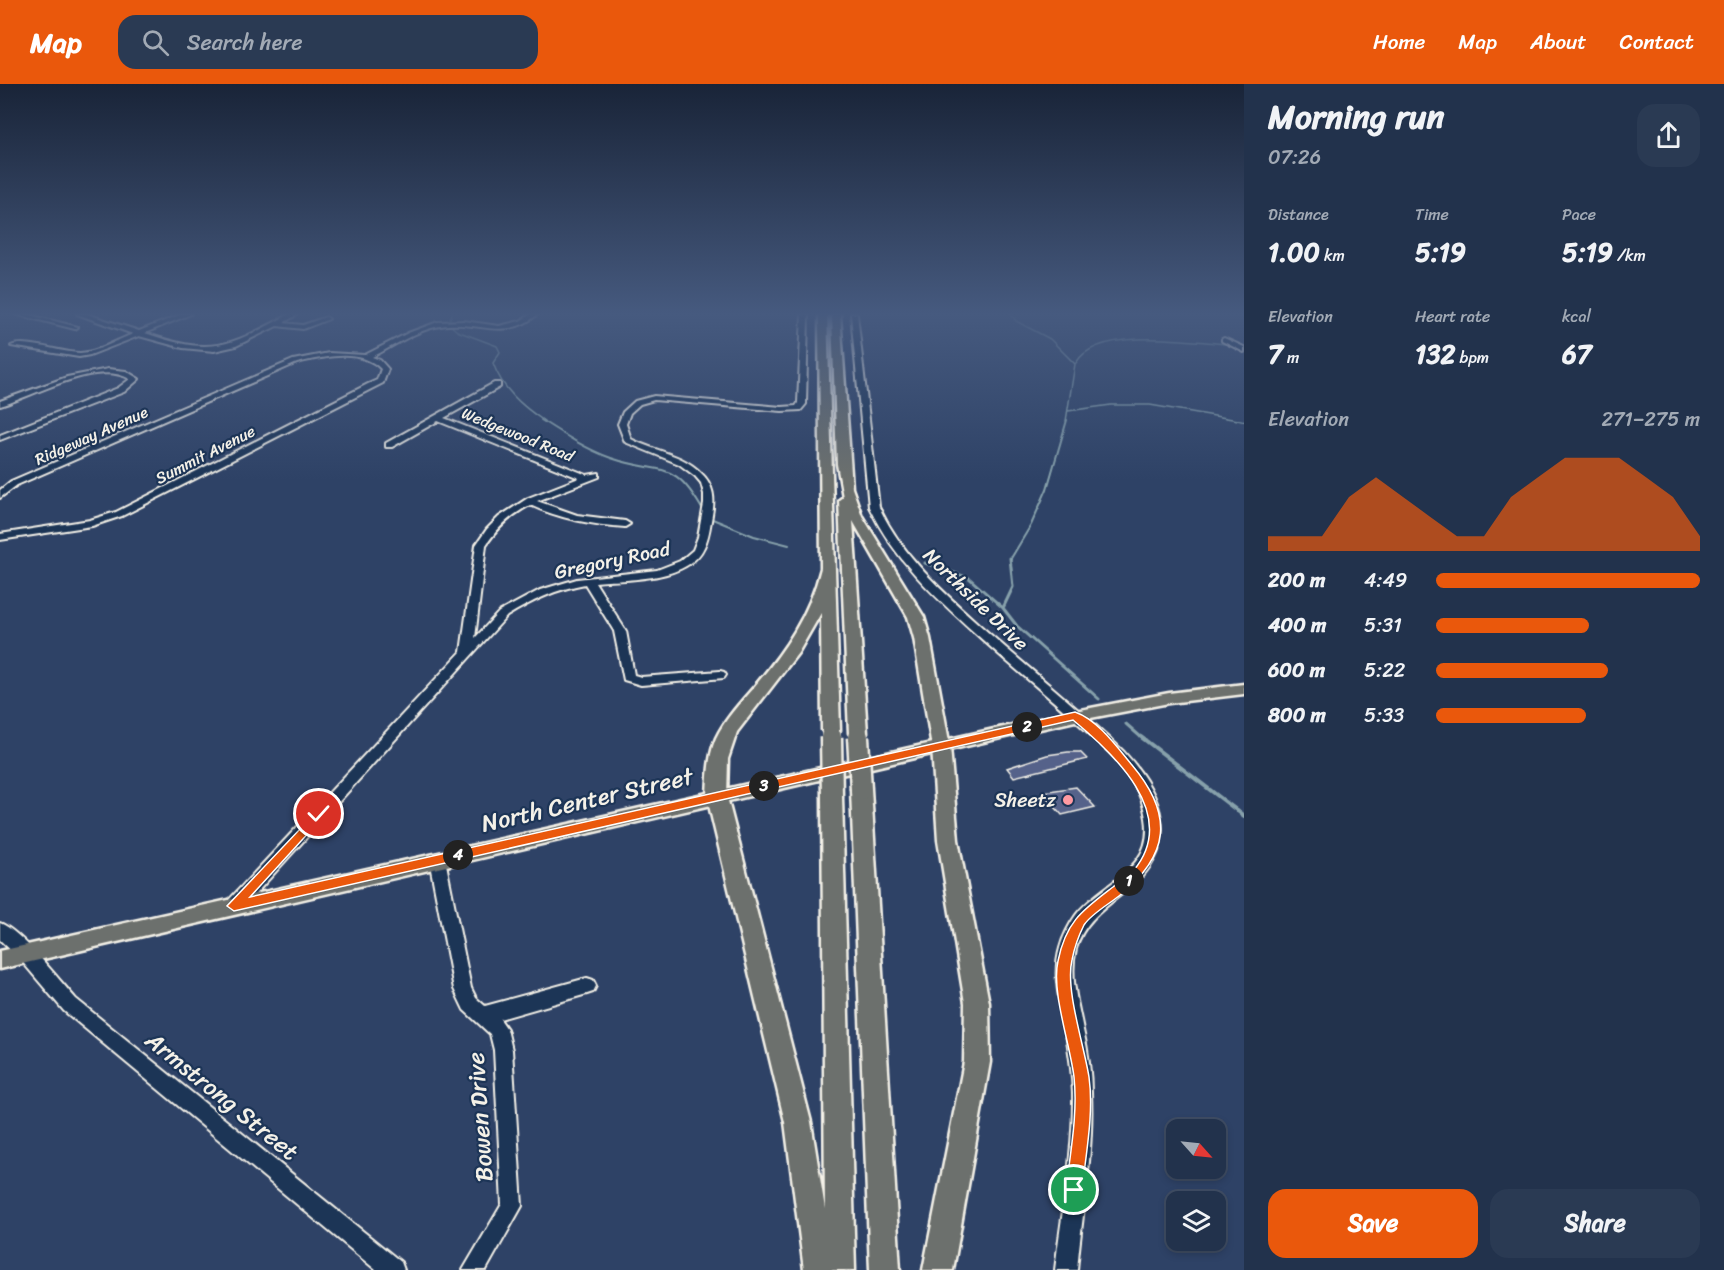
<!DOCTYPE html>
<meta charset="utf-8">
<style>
:root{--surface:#22324c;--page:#2a3a53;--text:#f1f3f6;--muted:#a2aab5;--line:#3f4d64;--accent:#ea580c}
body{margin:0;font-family:Sriracha,sans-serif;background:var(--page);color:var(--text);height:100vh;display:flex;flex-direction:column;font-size:22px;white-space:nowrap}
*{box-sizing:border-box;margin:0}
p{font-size:20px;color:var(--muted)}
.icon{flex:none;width:33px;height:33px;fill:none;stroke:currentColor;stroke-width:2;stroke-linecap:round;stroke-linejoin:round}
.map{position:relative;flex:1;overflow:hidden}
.drawer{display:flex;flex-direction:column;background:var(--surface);width:480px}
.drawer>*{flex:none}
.needle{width:39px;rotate:117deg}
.controls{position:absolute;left:1166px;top:1035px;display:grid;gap:12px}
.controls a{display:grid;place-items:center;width:60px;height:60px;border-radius:12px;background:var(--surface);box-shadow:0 3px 9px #0003,0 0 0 2px var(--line);font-size:30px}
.pin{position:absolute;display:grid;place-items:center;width:51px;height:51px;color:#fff;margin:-26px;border:3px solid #fff;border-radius:50%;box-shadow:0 2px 6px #0007}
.km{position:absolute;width:30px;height:30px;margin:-15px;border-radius:50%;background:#222;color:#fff;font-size:16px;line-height:30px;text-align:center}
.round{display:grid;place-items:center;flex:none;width:63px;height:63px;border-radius:18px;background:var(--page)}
.headline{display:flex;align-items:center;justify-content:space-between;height:102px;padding:0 24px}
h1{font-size:33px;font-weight:800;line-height:45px}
.metrics{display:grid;grid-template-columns:repeat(3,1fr);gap:9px;height:102px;padding:6px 24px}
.metrics div{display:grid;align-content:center}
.metrics b{font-size:26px;font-weight:800}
.metrics small{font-size:16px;font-weight:400}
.metrics p{font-size:16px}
.chart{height:168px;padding:12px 24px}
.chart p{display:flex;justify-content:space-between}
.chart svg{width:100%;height:108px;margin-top:6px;fill:var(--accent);opacity:.7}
.action{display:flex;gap:12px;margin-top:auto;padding:12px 24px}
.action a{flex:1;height:69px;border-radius:18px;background:var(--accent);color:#fff;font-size:24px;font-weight:800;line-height:69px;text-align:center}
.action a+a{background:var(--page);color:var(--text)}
ul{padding:0 24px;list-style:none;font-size:20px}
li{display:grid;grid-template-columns:96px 72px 1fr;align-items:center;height:45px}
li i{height:15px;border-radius:8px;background:var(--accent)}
header{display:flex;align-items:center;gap:36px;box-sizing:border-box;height:84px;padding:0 30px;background:var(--accent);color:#fff}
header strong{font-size:28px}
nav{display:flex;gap:33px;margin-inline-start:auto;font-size:21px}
.search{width:420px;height:54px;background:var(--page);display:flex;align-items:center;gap:15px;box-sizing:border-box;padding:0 21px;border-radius:18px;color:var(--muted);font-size:22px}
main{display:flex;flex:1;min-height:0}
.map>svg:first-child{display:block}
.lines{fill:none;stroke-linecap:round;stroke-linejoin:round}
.stream-far3{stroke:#87a1ab;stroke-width:1.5}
.stream-far2{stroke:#87a1ab;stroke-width:2}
.stream-far1{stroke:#87a1ab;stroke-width:3}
.stream{stroke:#87a1ab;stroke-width:4}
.building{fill:#54628a;stroke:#f4f1e8;stroke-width:1.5}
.minor-casing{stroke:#f4f1e8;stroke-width:4}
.major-casing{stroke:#f4f1e8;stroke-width:5}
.highway-casing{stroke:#f4f1e8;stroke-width:5}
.minor{fill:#1d3557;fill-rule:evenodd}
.major{fill:#6c706d;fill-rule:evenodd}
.highway{fill:#6c706d;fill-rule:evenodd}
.highway-bridge-far1-casing{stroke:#f4f1e8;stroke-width:20;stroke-linecap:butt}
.highway-bridge-casing{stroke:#f4f1e8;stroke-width:25;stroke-linecap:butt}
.highway-bridge-far1{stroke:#6c706d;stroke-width:16}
.highway-bridge{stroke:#6c706d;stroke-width:20}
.route{fill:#ea580c;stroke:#fff;stroke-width:1.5}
.poi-dot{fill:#ff9aa2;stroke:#1d3557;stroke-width:2}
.labels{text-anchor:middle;stroke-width:4.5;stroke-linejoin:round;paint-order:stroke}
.far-street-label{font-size:16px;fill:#f4f1e8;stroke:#1d3557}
.street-label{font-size:20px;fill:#f4f1e8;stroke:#1d3557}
.poi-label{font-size:20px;fill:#f4f1e8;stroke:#1d3557;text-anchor:end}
.near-street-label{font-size:24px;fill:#f4f1e8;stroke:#1d3557}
</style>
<header>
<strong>Map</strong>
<div class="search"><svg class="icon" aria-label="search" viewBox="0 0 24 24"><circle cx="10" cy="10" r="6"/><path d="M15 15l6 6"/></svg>Search here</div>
<nav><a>Home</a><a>Map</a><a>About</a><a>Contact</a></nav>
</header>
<main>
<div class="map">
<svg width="1244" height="1186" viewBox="0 0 1244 1186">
<rect width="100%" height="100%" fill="#2e4266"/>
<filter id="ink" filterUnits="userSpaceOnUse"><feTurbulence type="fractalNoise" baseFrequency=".0167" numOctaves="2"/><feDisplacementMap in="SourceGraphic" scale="12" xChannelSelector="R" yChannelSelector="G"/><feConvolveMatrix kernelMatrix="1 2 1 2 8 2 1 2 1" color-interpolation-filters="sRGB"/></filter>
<g filter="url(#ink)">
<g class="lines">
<path class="stream-far3" d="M1011 230 1016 237 1050 255 1075 280 1066 337
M449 237 452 230
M449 240 457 247 497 262 500 268 493 279C502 305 522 322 544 337
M1076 279C1098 240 1205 259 1244 262
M1068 327 1111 321H1150L1244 337"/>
<path class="stream-far2" d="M541 336C563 350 586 365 611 374 663 392 673 372 705 430
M1238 336 1244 337
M710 434 754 452 789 461
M1010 476 1031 441 1047 405 1067 336"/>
<path class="stream-far1" d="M1010 474 1013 503 1003 524 1017 542 1099 615
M925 479 969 494 1003 524
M1126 640 1142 654"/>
<path class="stream" d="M1141 653 1244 732"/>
</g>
<path class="building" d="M1068 668H1080L1087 675 1014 693 1007 684 1047 671Z
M1076 703 1095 723 1062 731 1042 708Z"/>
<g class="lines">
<defs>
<path id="minor" d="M15 230H26L78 243 75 245Z
M77 230H87L139 247 182 230H191L145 249C214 273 229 262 290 230H298L283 239 303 241 326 233 329 235 303 245 277 242 236 262 214 267 183 264 139 252 90 271 79 273 11 262C26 255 61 269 80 269 98 268 117 256 133 250Z
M531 230H538C505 259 477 235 440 242 416 246 394 262 372 273L380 276 388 285 383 299 122 432 92 442 0 456V450L90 436 116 428 368 300 377 296 381 285C361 264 323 273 297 279L17 401 0 414V406L11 397 293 276 329 269 365 271 408 249 438 238 464 237 499 242 520 237Z
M802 230H808L806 320 801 326 782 327 654 316 640 320 630 329 626 340 631 355C654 367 683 370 701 389 714 401 715 415 712 431 710 442 709 453 704 463 688 498 627 495 595 498L626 547 634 591 641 593 720 587 724 588 726 591 724 594 641 601 624 596 614 547 585 500C557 505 531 517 507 532L240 827 234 829 228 827 226 822 228 817 461 568 476 461 487 445 499 433 528 414 579 394 438 337 392 363H386V359L494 299H500V303L444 334 587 391 599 389V393L537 417 577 431 625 437 630 440 625 443C592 441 560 435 530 421 511 431 498 443 486 461L475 554 499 528 540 506 577 495 657 486 680 477 693 466 698 453 704 420V410L701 399 695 392 679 380 625 358 618 340 623 328 635 317 654 312 782 323 796 322 798 319Z
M851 230H857L879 423C903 473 942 507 983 544 1029 585 1079 624 1124 668 1162 709 1182 760 1132 802 1110 820 1083 836 1076 865 1069 892 1078 919 1083 946 1088 967 1091 988 1091 1009 1094 1068 1082 1128 1077 1186H1055C1062 1127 1074 1068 1073 1009 1072 987 1069 966 1065 945 1060 918 1052 891 1060 864 1063 853 1069 841 1076 831 1102 797 1155 787 1146 734 1142 709 1131 693 1115 674 1071 630 1021 591 975 549 933 511 894 475 869 423Z
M1224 254 1244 263V268L1222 257V255Z
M108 285 126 287 139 295 124 308 0 356V351L118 304 130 295C97 275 34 312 0 322V317L67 293Z
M437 769 442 771 445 775 471 904 476 914 485 922 587 894 593 896 596 902 593 908 587 910 500 935 507 945 512 966 522 1122 486 1186H463L502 1120 494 966 490 950 464 926 454 905 429 775 432 771Z
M0 839C21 847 60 897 76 915L401 1178 404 1186H376L64 927 20 875 0 856Z"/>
<path id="major" d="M1244 600V610L1169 619 1075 637 0 885V867L1075 627 1169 609Z"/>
<path id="highway" d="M819 230H827L840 646 837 650H825L822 646 821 529 798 569 737 648 728 675 727 713 811 1038 825 1125 822 713 825 708 832 706 839 708 842 713 855 1186H804L785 1038 707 713C708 693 708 673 716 654 725 635 740 619 754 603 785 566 809 532 821 484Z
M832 230H840L852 404 862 432 924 533 930 554 950 663 958 756 989 919 990 978 953 1186H923L964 978 965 919 938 756 932 663 914 554 908 533 853 437 867 649 864 653H852L849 649 839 416 843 413 837 380Z
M861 698 868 700 871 705 900 1186H870L851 705 854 700Z"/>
</defs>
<use href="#minor" class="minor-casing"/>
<use href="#major" class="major-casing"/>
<use href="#highway" class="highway-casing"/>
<use href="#minor" class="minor"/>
<use href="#major" class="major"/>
<use href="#highway" class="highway"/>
<defs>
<path id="highway-bridge-far1" d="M831 646V654
M858 649V654"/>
<path id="highway-bridge" d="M831 653 832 713
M858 653 861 705"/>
</defs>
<use href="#highway-bridge-far1" class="highway-bridge-far1-casing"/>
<use href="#highway-bridge" class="highway-bridge-casing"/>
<use href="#highway-bridge-far1" class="highway-bridge-far1"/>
<use href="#highway-bridge" class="highway-bridge"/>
</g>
</g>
<linearGradient id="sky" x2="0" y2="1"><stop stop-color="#192438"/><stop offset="0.58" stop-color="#465a7f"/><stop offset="1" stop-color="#465a7f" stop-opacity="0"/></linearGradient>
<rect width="1244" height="396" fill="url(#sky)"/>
<path class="route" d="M1075 628C1098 636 1117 663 1132 681 1174 731 1170 771 1119 812 1109 820 1091 830 1084 841 1079 851 1074 865 1072 876 1065 905 1084 961 1089 993 1094 1029 1086 1069 1082 1106L1080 1112 1074 1115 1068 1112 1066 1106C1070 1070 1078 1030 1074 993 1070 960 1051 907 1058 877 1066 837 1083 826 1113 803 1120 797 1128 792 1134 786 1180 730 1113 669 1073 636L234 827 227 822 319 725 323 726V733L250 813Z"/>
<circle class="poi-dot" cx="1068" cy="716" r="6"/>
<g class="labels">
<g class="far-street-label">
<text transform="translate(518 350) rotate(22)" y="6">Wedgewood Road</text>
<text transform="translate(91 351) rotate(-24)" y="6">Ridgeway Avenue</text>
<text transform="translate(205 370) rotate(-27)" y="6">Summit Avenue</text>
</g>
<g class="street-label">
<text transform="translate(612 476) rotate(-12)" y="7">Gregory Road</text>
<text transform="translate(976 515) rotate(44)" y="7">Northside Drive</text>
</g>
<g class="poi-label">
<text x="1056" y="723">Sheetz</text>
</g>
<g class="near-street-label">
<text transform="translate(587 716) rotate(-13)" y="8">North Center Street</text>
<text transform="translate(222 1012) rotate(39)" y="8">Armstrong Street</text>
<text transform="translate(480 1033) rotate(-94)" y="8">Bowen Drive</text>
</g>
</g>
</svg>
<div class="controls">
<a><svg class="needle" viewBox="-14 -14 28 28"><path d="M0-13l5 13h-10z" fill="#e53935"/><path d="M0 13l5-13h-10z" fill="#a2aab5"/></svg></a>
<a><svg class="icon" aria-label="layers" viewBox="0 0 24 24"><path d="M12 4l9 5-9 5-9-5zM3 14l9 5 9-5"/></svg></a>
</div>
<div class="pin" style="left:1074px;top:1106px;background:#1e9e55"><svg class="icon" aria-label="arrive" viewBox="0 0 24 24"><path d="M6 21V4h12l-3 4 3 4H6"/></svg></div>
<div class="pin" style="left:319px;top:730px;background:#d93025"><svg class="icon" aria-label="check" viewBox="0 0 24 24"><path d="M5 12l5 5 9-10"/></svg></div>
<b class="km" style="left:1129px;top:797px">1</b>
<b class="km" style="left:1027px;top:643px">2</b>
<b class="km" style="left:764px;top:702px">3</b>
<b class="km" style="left:458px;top:771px">4</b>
</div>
<section class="drawer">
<div class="headline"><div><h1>Morning run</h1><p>07:26</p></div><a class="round"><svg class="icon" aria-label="share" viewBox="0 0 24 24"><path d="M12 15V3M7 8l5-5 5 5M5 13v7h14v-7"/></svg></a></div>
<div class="metrics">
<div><p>Distance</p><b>1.00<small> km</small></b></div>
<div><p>Time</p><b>5:19</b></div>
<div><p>Pace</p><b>5:19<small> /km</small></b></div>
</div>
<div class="metrics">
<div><p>Elevation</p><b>7<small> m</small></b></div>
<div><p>Heart rate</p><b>132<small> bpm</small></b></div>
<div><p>kcal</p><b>67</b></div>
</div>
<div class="chart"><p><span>Elevation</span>271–275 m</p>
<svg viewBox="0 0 160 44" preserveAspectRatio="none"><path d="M0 44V38L10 38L20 38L30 22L40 14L50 22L60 30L70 38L80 38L90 22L100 14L110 6L120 6L130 6L140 14L150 22L160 38V44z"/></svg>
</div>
<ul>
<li><b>200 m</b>4:49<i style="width:100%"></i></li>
<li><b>400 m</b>5:31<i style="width:58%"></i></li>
<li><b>600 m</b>5:22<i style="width:65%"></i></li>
<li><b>800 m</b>5:33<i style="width:57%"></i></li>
</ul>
<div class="action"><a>Save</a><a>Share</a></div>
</section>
</main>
